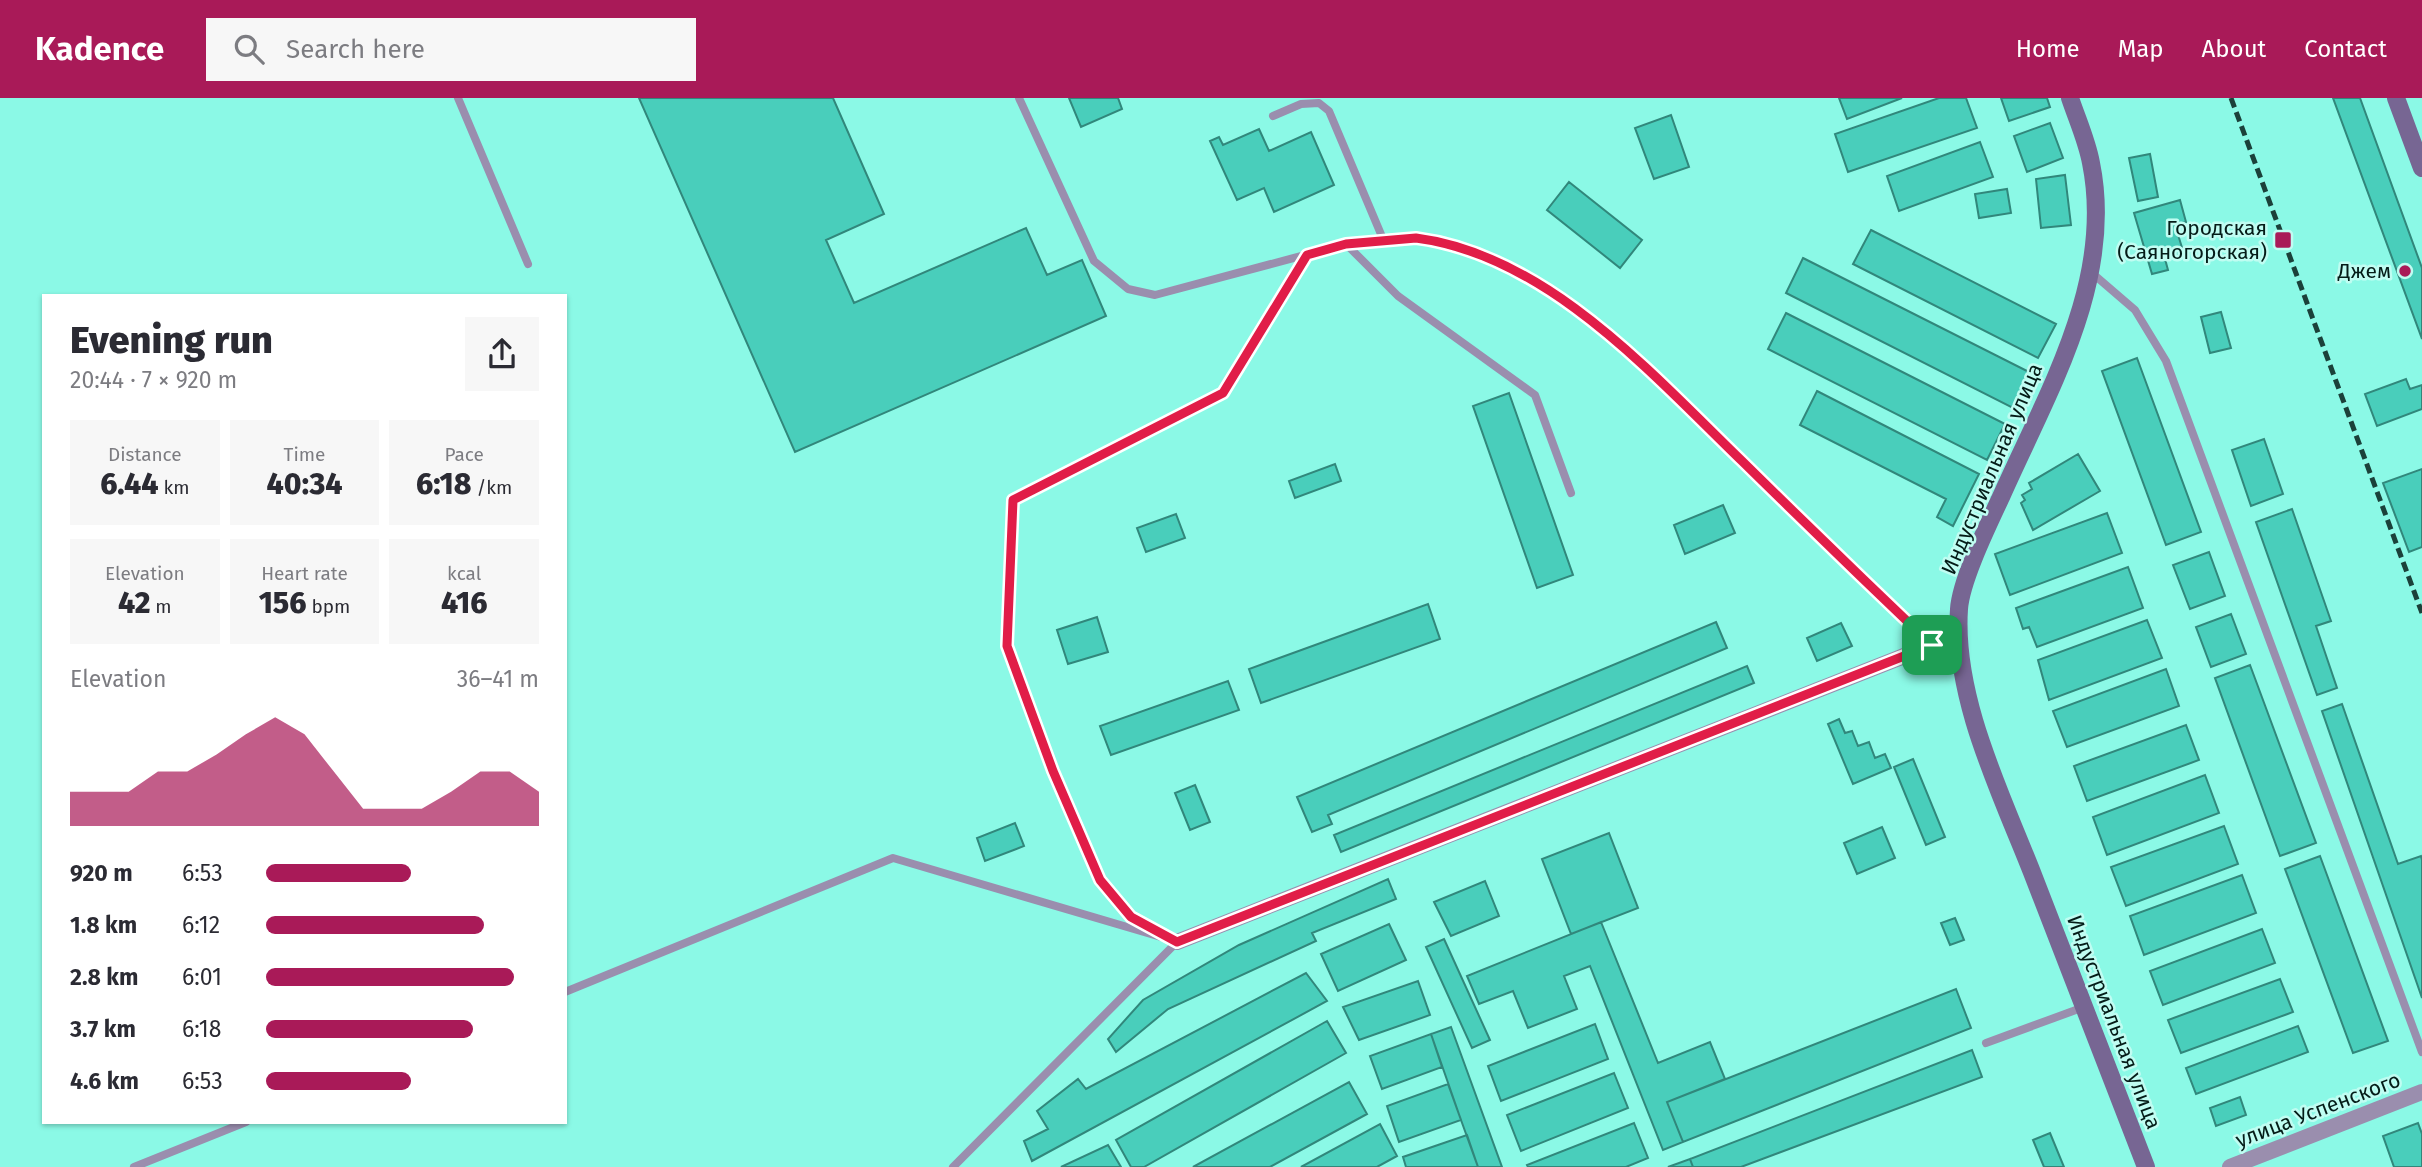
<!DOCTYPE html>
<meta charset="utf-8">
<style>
:root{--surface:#fff;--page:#f7f7f7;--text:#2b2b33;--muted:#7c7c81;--accent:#a91a58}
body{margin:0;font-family:"Fira Sans",sans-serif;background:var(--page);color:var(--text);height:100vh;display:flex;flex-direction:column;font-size:26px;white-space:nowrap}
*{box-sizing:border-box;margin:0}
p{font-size:23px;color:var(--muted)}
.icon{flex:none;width:38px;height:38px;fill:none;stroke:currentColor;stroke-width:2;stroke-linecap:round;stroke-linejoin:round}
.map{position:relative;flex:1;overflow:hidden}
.side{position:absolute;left:42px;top:196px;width:525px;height:830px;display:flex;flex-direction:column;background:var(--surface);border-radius:0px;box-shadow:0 2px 5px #0004}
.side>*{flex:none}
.pin{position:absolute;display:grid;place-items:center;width:60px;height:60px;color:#fff;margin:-30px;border-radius:14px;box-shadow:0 4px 10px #0006}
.round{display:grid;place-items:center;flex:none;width:74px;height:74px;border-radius:0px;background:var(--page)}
.summary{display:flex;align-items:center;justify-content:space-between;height:119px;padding:0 28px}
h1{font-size:38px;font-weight:800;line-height:52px}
.figures{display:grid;grid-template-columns:repeat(3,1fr);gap:10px;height:119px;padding:7px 28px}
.figures div{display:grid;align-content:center;border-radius:0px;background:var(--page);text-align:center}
.figures b{font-size:30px;font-weight:800}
.figures small{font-size:19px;font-weight:400}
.figures p{font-size:19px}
.chart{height:196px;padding:14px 28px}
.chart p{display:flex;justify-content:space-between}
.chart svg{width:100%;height:126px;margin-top:7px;fill:var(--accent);opacity:.7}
ul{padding:0 28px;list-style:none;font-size:23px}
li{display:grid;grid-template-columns:112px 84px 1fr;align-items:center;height:52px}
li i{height:18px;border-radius:9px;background:var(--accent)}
header{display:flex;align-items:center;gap:42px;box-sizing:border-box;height:98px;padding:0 35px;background:var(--accent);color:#fff}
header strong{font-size:33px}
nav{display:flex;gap:38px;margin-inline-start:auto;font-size:24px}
.search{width:490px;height:63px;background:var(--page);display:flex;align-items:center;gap:18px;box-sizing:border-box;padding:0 24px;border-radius:0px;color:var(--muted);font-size:26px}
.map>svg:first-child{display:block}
.building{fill:#49cebb;stroke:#31877b;stroke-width:2}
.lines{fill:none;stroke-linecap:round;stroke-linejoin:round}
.lane{stroke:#9a8eae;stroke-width:8}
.street{stroke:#9a8eae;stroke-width:16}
.secondary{stroke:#776693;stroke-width:18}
.rail{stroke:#1b413a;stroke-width:5;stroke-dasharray:10 5;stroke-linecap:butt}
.route-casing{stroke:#fff;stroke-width:14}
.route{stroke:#e11d48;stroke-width:9}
.poi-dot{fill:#a91a58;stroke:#c0fdf2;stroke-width:2.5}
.labels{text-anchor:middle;stroke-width:5;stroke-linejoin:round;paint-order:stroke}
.poi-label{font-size:21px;fill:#041c18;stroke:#c0fdf2;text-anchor:end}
.street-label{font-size:21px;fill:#041c18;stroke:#c0fdf2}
</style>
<header>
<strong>Kadence</strong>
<div class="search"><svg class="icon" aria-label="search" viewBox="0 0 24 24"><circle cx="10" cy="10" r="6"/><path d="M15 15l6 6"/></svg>Search here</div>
<nav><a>Home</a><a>Map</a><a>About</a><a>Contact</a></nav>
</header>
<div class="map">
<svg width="2422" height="1069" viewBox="0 0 2422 1069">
<rect width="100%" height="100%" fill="#8bf9e6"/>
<path class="building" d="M639 0H833L884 116 826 142 854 205 1026 130 1047 177 1082 162 1106 218 795 354Z
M1069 0H1118L1122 11 1081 29Z
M1839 0H1902L1847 21Z
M1939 0H1966L1977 30 1848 74 1835 36Z
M2001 0H2047L2050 9 2009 23Z
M2333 0H2360L2422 170V241Z
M1671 17 1689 69 1654 81 1635 30Z
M2050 25 2063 60 2027 74 2014 38Z
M1259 31 1269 53 1311 34 1334 87 1274 114 1264 90 1237 102 1210 43 1219 39 1223 47Z
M1980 44 1993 79 1899 113 1887 78Z
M2150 56 2158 99 2138 103 2129 60Z
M2065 77 2071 127 2041 130 2036 81Z
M1569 84 1642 142 1620 170 1547 112Z
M2007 91 2011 115 1979 120 1975 96Z
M2180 102 2186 124 2175 127 2184 156 2165 161 2168 172 2152 176 2134 115Z
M1871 132 2056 226 2038 260 1853 166Z
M1803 160 2031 275 2013 310 1786 195Z
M2221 214 2231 250 2210 255 2201 219Z
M1786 215 2005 326 1987 362 1768 251Z
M2137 260 2201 434 2166 447 2102 273Z
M2406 281 2410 291 2422 287V311L2377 328 2365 296Z
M1817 293 1979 376 1953 428 1937 419 1946 401 1800 327Z
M1509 295 1573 477 1537 490 1473 308Z
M2264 341 2283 396 2251 408 2232 352Z
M2078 356 2100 393 2033 432 2021 405 2025 402 2022 397 2032 391 2029 385Z
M1335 366 1341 383 1295 400 1289 383Z
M2422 371V449L2409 454 2383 385Z
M1723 407 1735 435 1685 456 1674 427Z
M2292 411 2331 523 2316 528 2337 590 2317 597 2256 424Z
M2107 415 2122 455 2010 497 1995 456Z
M1176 416 1185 440 1146 454 1137 430Z
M2209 454 2225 498 2190 511 2173 467Z
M2128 469 2143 510 2037 549 2029 529 2023 531 2016 510Z
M1428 506 1440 541 1261 605 1249 571Z
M2231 516 2246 556 2211 569 2196 529Z
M1097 519 1108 554 1068 566 1057 532Z
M2147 522 2162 560 2049 602 2038 562Z
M1716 524 1727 550 1328 717 1332 726 1312 734 1297 699Z
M1841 525 1852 548 1817 563 1807 540Z
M2250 567 2316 745 2280 758 2215 580Z
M1747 568 1754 585 1341 754 1334 737Z
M2166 571 2179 608 2067 649 2053 613Z
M1228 583 1239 612 1111 657 1100 628Z
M2342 606 2398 766 2421 758 2422 762V900L2322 613Z
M1839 621 1845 635 1852 633 1858 648 1869 644 1875 660 1885 656 1891 670 1853 686 1828 626Z
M2186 627 2199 662 2087 703 2074 668Z
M1913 661 1945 739 1926 747 1894 669Z
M2205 677 2219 715 2107 757 2093 719Z
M1195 687 1210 724 1190 732 1175 695Z
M1015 725 1024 748 985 763 977 740Z
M2224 728 2238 766 2126 808 2111 769Z
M1882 729 1895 760 1857 776 1844 745Z
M1609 735 1638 810 1571 836 1542 761Z
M2320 758 2388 943 2353 955 2285 771Z
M2242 777 2256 815 2144 857 2130 818Z
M1388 781 1396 801 1312 835 1316 843 1168 911 1116 954 1108 941 1143 902 1239 847Z
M1485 783 1499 818 1451 838 1434 804Z
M1955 820 1964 842 1950 847 1941 825Z
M1601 824 1658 965 1710 944 1725 981 1667 1004 1683 1044 1663 1052 1590 868 1564 878 1577 911 1528 930 1513 893 1479 906 1467 878Z
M1389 826 1406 862 1338 893 1321 856Z
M2262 831 2275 865 2163 907 2150 873Z
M1444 841 1490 942 1472 950 1426 849Z
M1306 875 1327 903 1032 1063 1024 1043 1048 1031 1037 1013 1078 981 1086 991Z
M2280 881 2293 914 2181 955 2168 922Z
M1418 883 1430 917 1359 942 1343 909Z
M1956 891 1971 930 1683 1044 1667 1004Z
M1327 923 1346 955 1144 1069H1131L1116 1042Z
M1595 926 1608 961 1501 1003 1488 968Z
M2298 928 2308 954 2196 996 2186 970Z
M1451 929 1502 1069H1478L1461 1022 1431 936Z
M1431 936 1442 969 1382 991 1370 958Z
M1972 952 1982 979 1741 1069H1693L1690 1061Z
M1614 975 1628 1010 1521 1053 1507 1017Z
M1349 984 1367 1016 1270 1069H1193Z
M1448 986 1461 1022 1399 1044 1387 1008Z
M2240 999 2246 1017 2216 1028 2210 1010Z
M1634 1025 1648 1060 1626 1069H1528L1527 1067Z
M2418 1025 2422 1036V1069H2394L2383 1038Z
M1380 1026 1397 1058 1377 1069H1301Z
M2050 1035 2064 1069H2044L2033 1042Z
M1467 1037 1478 1069H1406L1403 1059Z
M1108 1047 1121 1069H1061Z
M1690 1061 1693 1069H1668Z"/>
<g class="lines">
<path class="lane" d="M458 0 528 166
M1019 0 1094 163 1128 191 1155 197 1346 146 1383 141 1447 144 1504 166 1607 233 1932 547
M1273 18 1301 6 1319 5 1329 13 1383 141
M1346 146 1398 198 1535 297 1571 395
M2092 175 2135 212 2166 263 2422 954
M1177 844 1131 819 1100 782 1053 673 1007 548 1013 403 1222 295 1307 157
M565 894 893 760 1161 839
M1986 945 2084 909
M134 1069 246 1024
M953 1069 1177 844"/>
<path class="street" d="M1177 844 1932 547 1957 544
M2230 1069 2422 994"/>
<path class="secondary" d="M2070 0C2077 21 2087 43 2091 65 2115 183 2047 295 2001 399 1988 427 1961 482 1959 511 1953 600 2001 695 2033 777 2071 874 2108 972 2146 1069
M2396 0 2422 70"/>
<path class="rail" d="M2231 0 2422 515"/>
</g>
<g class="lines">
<defs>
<path id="route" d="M1416 140C1547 157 1651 275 1742 363 1805 425 1868 486 1932 547L1177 844 1131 819 1100 782 1053 673 1007 548 1013 402 1223 295 1307 157 1346 146Z"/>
</defs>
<use href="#route" class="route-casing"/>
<use href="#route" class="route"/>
</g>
<g class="poi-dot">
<rect x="2274" y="133" width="18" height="18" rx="3.5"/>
<circle cx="2405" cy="173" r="7"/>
</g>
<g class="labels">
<g class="poi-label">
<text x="2267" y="137">Городская<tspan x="2267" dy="24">(Саяногорская)</tspan></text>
<text x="2391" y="180">Джем</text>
</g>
<g class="street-label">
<text transform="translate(1992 371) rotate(-67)" y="7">Индустриальная улица</text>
<text transform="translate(2114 924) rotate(69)" y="7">Индустриальная улица</text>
<text transform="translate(2318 1012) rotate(-21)" y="7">улица Успенского</text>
</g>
</g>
</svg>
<div class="pin" style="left:1932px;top:547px;background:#1e9e55"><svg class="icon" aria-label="arrive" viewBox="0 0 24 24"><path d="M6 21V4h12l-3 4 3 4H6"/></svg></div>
<section class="side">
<div class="summary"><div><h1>Evening run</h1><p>20:44 · 7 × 920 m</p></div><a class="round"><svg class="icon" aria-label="share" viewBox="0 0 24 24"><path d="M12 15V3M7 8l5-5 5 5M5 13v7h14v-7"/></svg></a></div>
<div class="figures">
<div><p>Distance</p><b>6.44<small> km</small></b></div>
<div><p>Time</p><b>40:34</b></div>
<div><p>Pace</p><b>6:18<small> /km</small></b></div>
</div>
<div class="figures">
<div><p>Elevation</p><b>42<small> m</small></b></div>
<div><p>Heart rate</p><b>156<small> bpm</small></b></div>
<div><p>kcal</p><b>416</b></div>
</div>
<div class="chart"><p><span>Elevation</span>36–41 m</p>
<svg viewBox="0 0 160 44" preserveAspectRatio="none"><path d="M0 44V32L10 32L20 32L30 25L40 25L50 19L60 12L70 6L80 12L90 25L100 38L110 38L120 38L130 32L140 25L150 25L160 32V44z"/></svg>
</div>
<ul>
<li><b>920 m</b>6:53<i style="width:53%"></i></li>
<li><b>1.8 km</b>6:12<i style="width:80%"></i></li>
<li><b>2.8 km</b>6:01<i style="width:91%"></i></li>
<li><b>3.7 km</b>6:18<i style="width:76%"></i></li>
<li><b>4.6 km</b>6:53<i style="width:53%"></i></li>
</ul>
</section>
</div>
